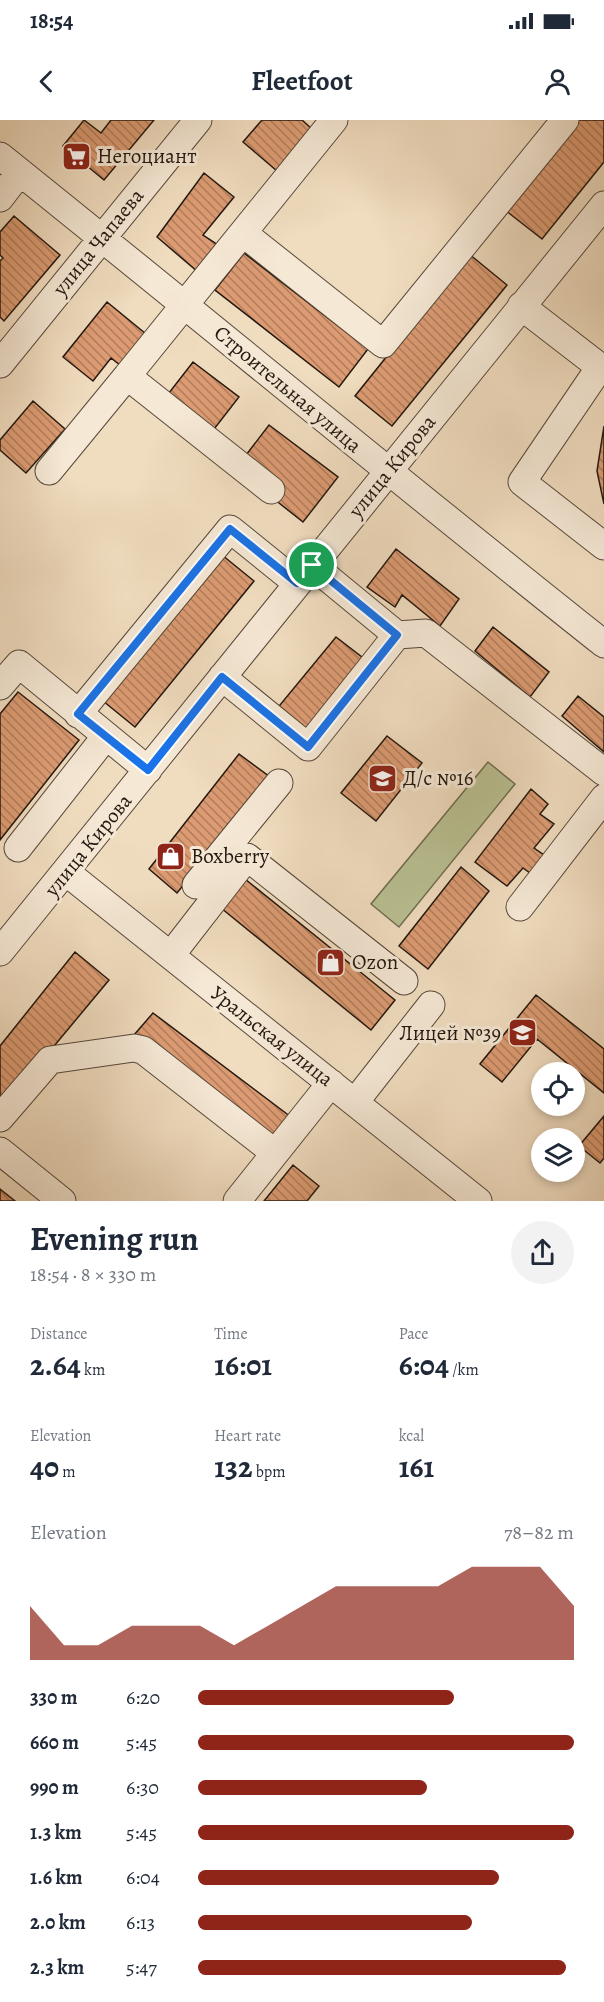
<!DOCTYPE html>
<meta charset="utf-8">
<style>
:root{--surface:#fff;--page:#f2f2f3;--text:#1f2937;--muted:#747a83;--accent:#8f2418}
body{margin:0;font-family:Alegreya,serif;background:var(--page);color:var(--text);height:100vh;display:flex;flex-direction:column;font-size:22px;white-space:nowrap}
*{box-sizing:border-box;margin:0}
p{font-size:20px;color:var(--muted)}
.icon{flex:none;width:33px;height:33px;fill:none;stroke:currentColor;stroke-width:2;stroke-linecap:round;stroke-linejoin:round}
.map{position:relative;height:1081px;overflow:hidden}
.drawer{display:flex;flex-direction:column;background:var(--surface);flex:1}
.drawer>*{flex:none}
.fabs{position:absolute;left:531px;top:942px;display:grid;gap:12px}
.fabs a{display:grid;place-items:center;width:54px;height:54px;border-radius:50%;background:var(--surface);box-shadow:0 3px 9px #0003;font-size:30px}
.pin{position:absolute;display:grid;place-items:center;width:51px;height:51px;color:#fff;margin:-26px;border:3px solid #fff;border-radius:50%;box-shadow:0 2px 6px #0007}
.round{display:grid;place-items:center;flex:none;width:63px;height:63px;border-radius:32px;background:var(--page)}
.head{display:flex;align-items:center;justify-content:space-between;height:102px;padding:0 30px}
h1{font-size:33px;font-weight:700;line-height:45px}
.stats{display:grid;grid-template-columns:repeat(3,1fr);gap:9px;height:102px;padding:6px 30px}
.stats div{display:grid;align-content:center}
.stats b{font-size:30px;font-weight:700}
.stats small{font-size:16px;font-weight:400}
.stats p{font-size:16px}
.chart{height:168px;padding:12px 30px}
.chart p{display:flex;justify-content:space-between}
.chart svg{width:100%;height:108px;margin-top:6px;fill:var(--accent);opacity:.7}
ul{padding:0 30px;list-style:none;font-size:20px}
li{display:grid;grid-template-columns:96px 72px 1fr;align-items:center;height:45px}
li i{height:15px;border-radius:8px;background:var(--accent)}
.status{display:flex;justify-content:space-between;align-items:center;height:42px;padding:0 30px;background:var(--surface);direction:ltr}
.status svg{height:16px;fill:currentColor}
header{display:flex;justify-content:space-between;align-items:center;height:78px;padding:0 30px;background:var(--surface);font-size:27px;font-weight:700}
.map>svg:first-child{display:block}
.pitch{fill:#b9c092;stroke:#6e6c50;stroke-width:1.5}
.building{fill:url(#building-back-hatch);stroke:#23170f;stroke-width:1.5}
.lines{fill:none;stroke-linecap:round;stroke-linejoin:round}
.minor-casing{stroke:#56483b;stroke-width:29}
.minor{stroke:#f5e8d5;stroke-width:27}
.route-casing{stroke:#fff;stroke-width:12}
.route{stroke:#1a73e8;stroke-width:8}
.labels{text-anchor:middle;stroke-width:6;stroke-linejoin:round;paint-order:stroke}
.poi-label{font-size:21px;fill:#23170f;stroke:#f5e8d5;text-anchor:start}
.street-label{font-size:21px;fill:#23170f;stroke:#f5e8d5}
</style>
<div class="status"><b>18:54</b><svg viewBox="0 0 49 12"><path d="M0 12V9h3v3zM5 12V6h3v6zM10 12V3h3v9zM15 12V0h3v12zM26 1h20v11H26zM47 4h2v5h-2z"/></svg></div>
<header><svg class="icon" aria-label="back" viewBox="0 0 24 24"><path d="M15 5l-7 7 7 7"/></svg>Fleetfoot<svg class="icon" aria-label="person" viewBox="0 0 24 24"><circle cx="12" cy="8" r="4"/><path d="M4 21q1-7 8-7t8 7"/></svg></header>
<div class="map">
<svg width="604" height="1081" viewBox="0 0 604 1081">
<defs>
<pattern id="building-back-hatch" width="6" height="6" patternUnits="userSpaceOnUse" patternTransform="scale(1.5)"><rect width="6" height="6" fill="#dc9b72"/><path d="M-1 5l2 2M0 0l6 6M5-1l2 2" fill="none" stroke="#b27d5c"/></pattern>
</defs>
<rect width="100%" height="100%" fill="#f0dcbf"/>
<filter id="stains"><feTurbulence type="fractalNoise" baseFrequency=".00333" numOctaves="4"/><feColorMatrix values="0 0 0 0 .2 0 0 0 0 .09 0 0 0 0 .02 0 0 0 .5 -.17"/></filter>
<radialGradient id="worn" r=".72"><stop offset=".6" stop-color="#630" stop-opacity="0"/><stop offset="1" stop-color="#630" stop-opacity=".3"/></radialGradient>
<path class="pitch" d="M488 642 515 664 399 807 371 784Z"/>
<path class="building" d="M84 0 101 13 111 0H154L104 60 63 26Z
M262 0H302L313 10 277 51 243 22Z
M578 0H604V42L542 119 505 90Z
M204 53 234 77 203 115 221 127 198 152 157 117Z
M14 96 60 135 4 201 0 197V141L3 138 0 135V112Z
M244 133 368 229 339 267 215 170Z
M469 134 507 165 392 306 355 276Z
M107 182 151 218 125 249 111 238 93 261 63 237Z
M193 242 239 277 211 313 165 278Z
M33 281 65 309 26 353 0 330V320Z
M269 305 338 357 303 402 274 379 243 339Z
M604 306V384L597 351Z
M396 429 459 479 440 506 402 475 395 487 367 467Z
M222 435 254 461 135 607 103 581Z
M493 507 549 552 530 577 475 531Z
M336 517 367 541 308 616 275 591Z
M18 572 79 620 0 720V594Z
M578 576 604 597V632L562 596Z
M387 616 422 643 376 701 341 673Z
M239 634 270 657 177 773 149 749Z
M531 669 548 684 540 694 554 704 534 728 544 735 530 753 523 748 507 766 475 742Z
M461 747 489 771 428 849 399 826Z
M245 759 395 880 371 910 221 788Z
M75 832 109 860 0 991V926Z
M536 875 604 929V973L537 919 502 962 480 944Z
M153 893 295 1000 271 1024 134 915Z
M604 996V1038L600 1043 579 1026Z
M293 1045 319 1066 307 1081H264Z
M0 1069 15 1081H0Z"/>
<g class="lines">
<defs>
<path id="minor" d="M0 36C202 198 401 363 604 524
M0 78 20 52
M243 113 383 224 565 0
M521 186 600 247 522 362 604 426
M0 244 198 0
M127 256 334 0
M49 351 127 256 271 370
M312 445 397 515
M222 557 308 627 397 515 426 513 604 652
M0 566 19 544 148 650
M78 594 230 409 297 463
M18 728 106 616
M66 752 478 1081
M196 765 279 663
M520 787 604 678
M0 832 604 85
M171 835 247 737 404 861
M355 982 431 885
M0 998 50 940 134 928 143 930 275 1033
M0 1031 62 1081
M237 1081 331 963"/>
</defs>
<use href="#minor" class="minor-casing"/>
<use href="#minor" class="minor"/>
</g>
<g class="lines">
<defs>
<path id="route" d="M230 409 297 463 312 445 397 515 308 627 222 557 148 650 78 594Z"/>
</defs>
<use href="#route" class="route-casing"/>
<use href="#route" class="route"/>
</g>
<defs>
<symbol id="supermarket-square" viewBox="-11 -11 22 22"><rect x="-9" y="-9" width="18" height="18" rx="4" fill="#8f2418" stroke="#f5e8d5"/><path d="M-6-5.5h2.5l.6 2H6L4.5 2H-2.5L-4.4-4H-6ZM-1.5 3.2a1.3 1.3 0 1 0 .1 0ZM3 3.2a1.3 1.3 0 1 0 .1 0Z" fill="#fff"/></symbol>
<symbol id="school-square" viewBox="-11 -11 22 22"><rect x="-9" y="-9" width="18" height="18" rx="4" fill="#8f2418" stroke="#f5e8d5"/><path d="M0-5L7-2L0 1L-7-2ZM-4 1L0 2.5L4 1V4Q0 6-4 4Z" fill="#fff"/></symbol>
<symbol id="shop-square" viewBox="-11 -11 22 22"><rect x="-9" y="-9" width="18" height="18" rx="4" fill="#8f2418" stroke="#f5e8d5"/><path d="M-5-2.5h2.3a2.7 3.5 0 0 1 5.4 0H5L5.5 6h-11ZM-1.5-2.5h3a1.5 2.3 0 0 0-3 0Z" fill="#fff"/></symbol>
</defs>
<g fill-rule="evenodd">
<use href="#supermarket-square" x="60" y="20" width="33" height="33"/>
<use href="#school-square" x="366" y="642" width="33" height="33"/>
<use href="#shop-square" x="154" y="720" width="33" height="33"/>
<use href="#shop-square" x="314" y="826" width="33" height="33"/>
<use href="#school-square" x="506" y="896" width="33" height="33"/>
</g>
<g class="labels">
<g class="poi-label">
<text x="97" y="43">Негоциант</text>
<text x="403" y="665">Д/с №16</text>
<text x="191" y="743">Boxberry</text>
<text x="352" y="849">Ozon</text>
<text x="501" y="920" text-anchor="end">Лицей №39</text>
</g>
<g class="street-label">
<text transform="translate(98 122) rotate(-51)" y="7">улица Чапаева</text>
<text transform="translate(288 269) rotate(40)" y="7">Строительная улица</text>
<text transform="translate(392 346) rotate(-51)" y="7">улица Кирова</text>
<text transform="translate(88 725) rotate(-51)" y="7">улица Кирова</text>
<text transform="translate(272 916) rotate(38)" y="7">Уральская улица</text>
</g>
</g>
<rect width="100%" height="100%" filter="url(#stains)"/>
<rect width="100%" height="100%" fill="url(#worn)"/>
</svg>
<div class="fabs">
<a><svg class="icon" aria-label="locate" viewBox="0 0 24 24"><circle cx="12" cy="12" r="6"/><path d="M12 2v4M12 18v4M2 12h4M18 12h4"/></svg></a>
<a><svg class="icon" aria-label="layers" viewBox="0 0 24 24"><path d="M12 4l9 5-9 5-9-5zM3 14l9 5 9-5"/></svg></a>
</div>
<div class="pin" style="left:312px;top:445px;background:#1e9e55"><svg class="icon" aria-label="arrive" viewBox="0 0 24 24"><path d="M6 21V4h12l-3 4 3 4H6"/></svg></div>
</div>
<section class="drawer">
<div class="head"><div><h1>Evening run</h1><p>18:54 · 8 × 330 m</p></div><a class="round"><svg class="icon" aria-label="share" viewBox="0 0 24 24"><path d="M12 15V3M7 8l5-5 5 5M5 13v7h14v-7"/></svg></a></div>
<div class="stats">
<div><p>Distance</p><b>2.64<small> km</small></b></div>
<div><p>Time</p><b>16:01</b></div>
<div><p>Pace</p><b>6:04<small> /km</small></b></div>
</div>
<div class="stats">
<div><p>Elevation</p><b>40<small> m</small></b></div>
<div><p>Heart rate</p><b>132<small> bpm</small></b></div>
<div><p>kcal</p><b>161</b></div>
</div>
<div class="chart"><p><span>Elevation</span>78–82 m</p>
<svg viewBox="0 0 160 44" preserveAspectRatio="none"><path d="M0 44V22L10 38L20 38L30 30L40 30L50 30L60 38L70 30L80 22L90 14L100 14L110 14L120 14L130 6L140 6L150 6L160 22V44z"/></svg>
</div>
<ul>
<li><b>330 m</b>6:20<i style="width:68%"></i></li>
<li><b>660 m</b>5:45<i style="width:100%"></i></li>
<li><b>990 m</b>6:30<i style="width:61%"></i></li>
<li><b>1.3 km</b>5:45<i style="width:100%"></i></li>
<li><b>1.6 km</b>6:04<i style="width:80%"></i></li>
<li><b>2.0 km</b>6:13<i style="width:73%"></i></li>
<li><b>2.3 km</b>5:47<i style="width:98%"></i></li>
</ul>
</section>
